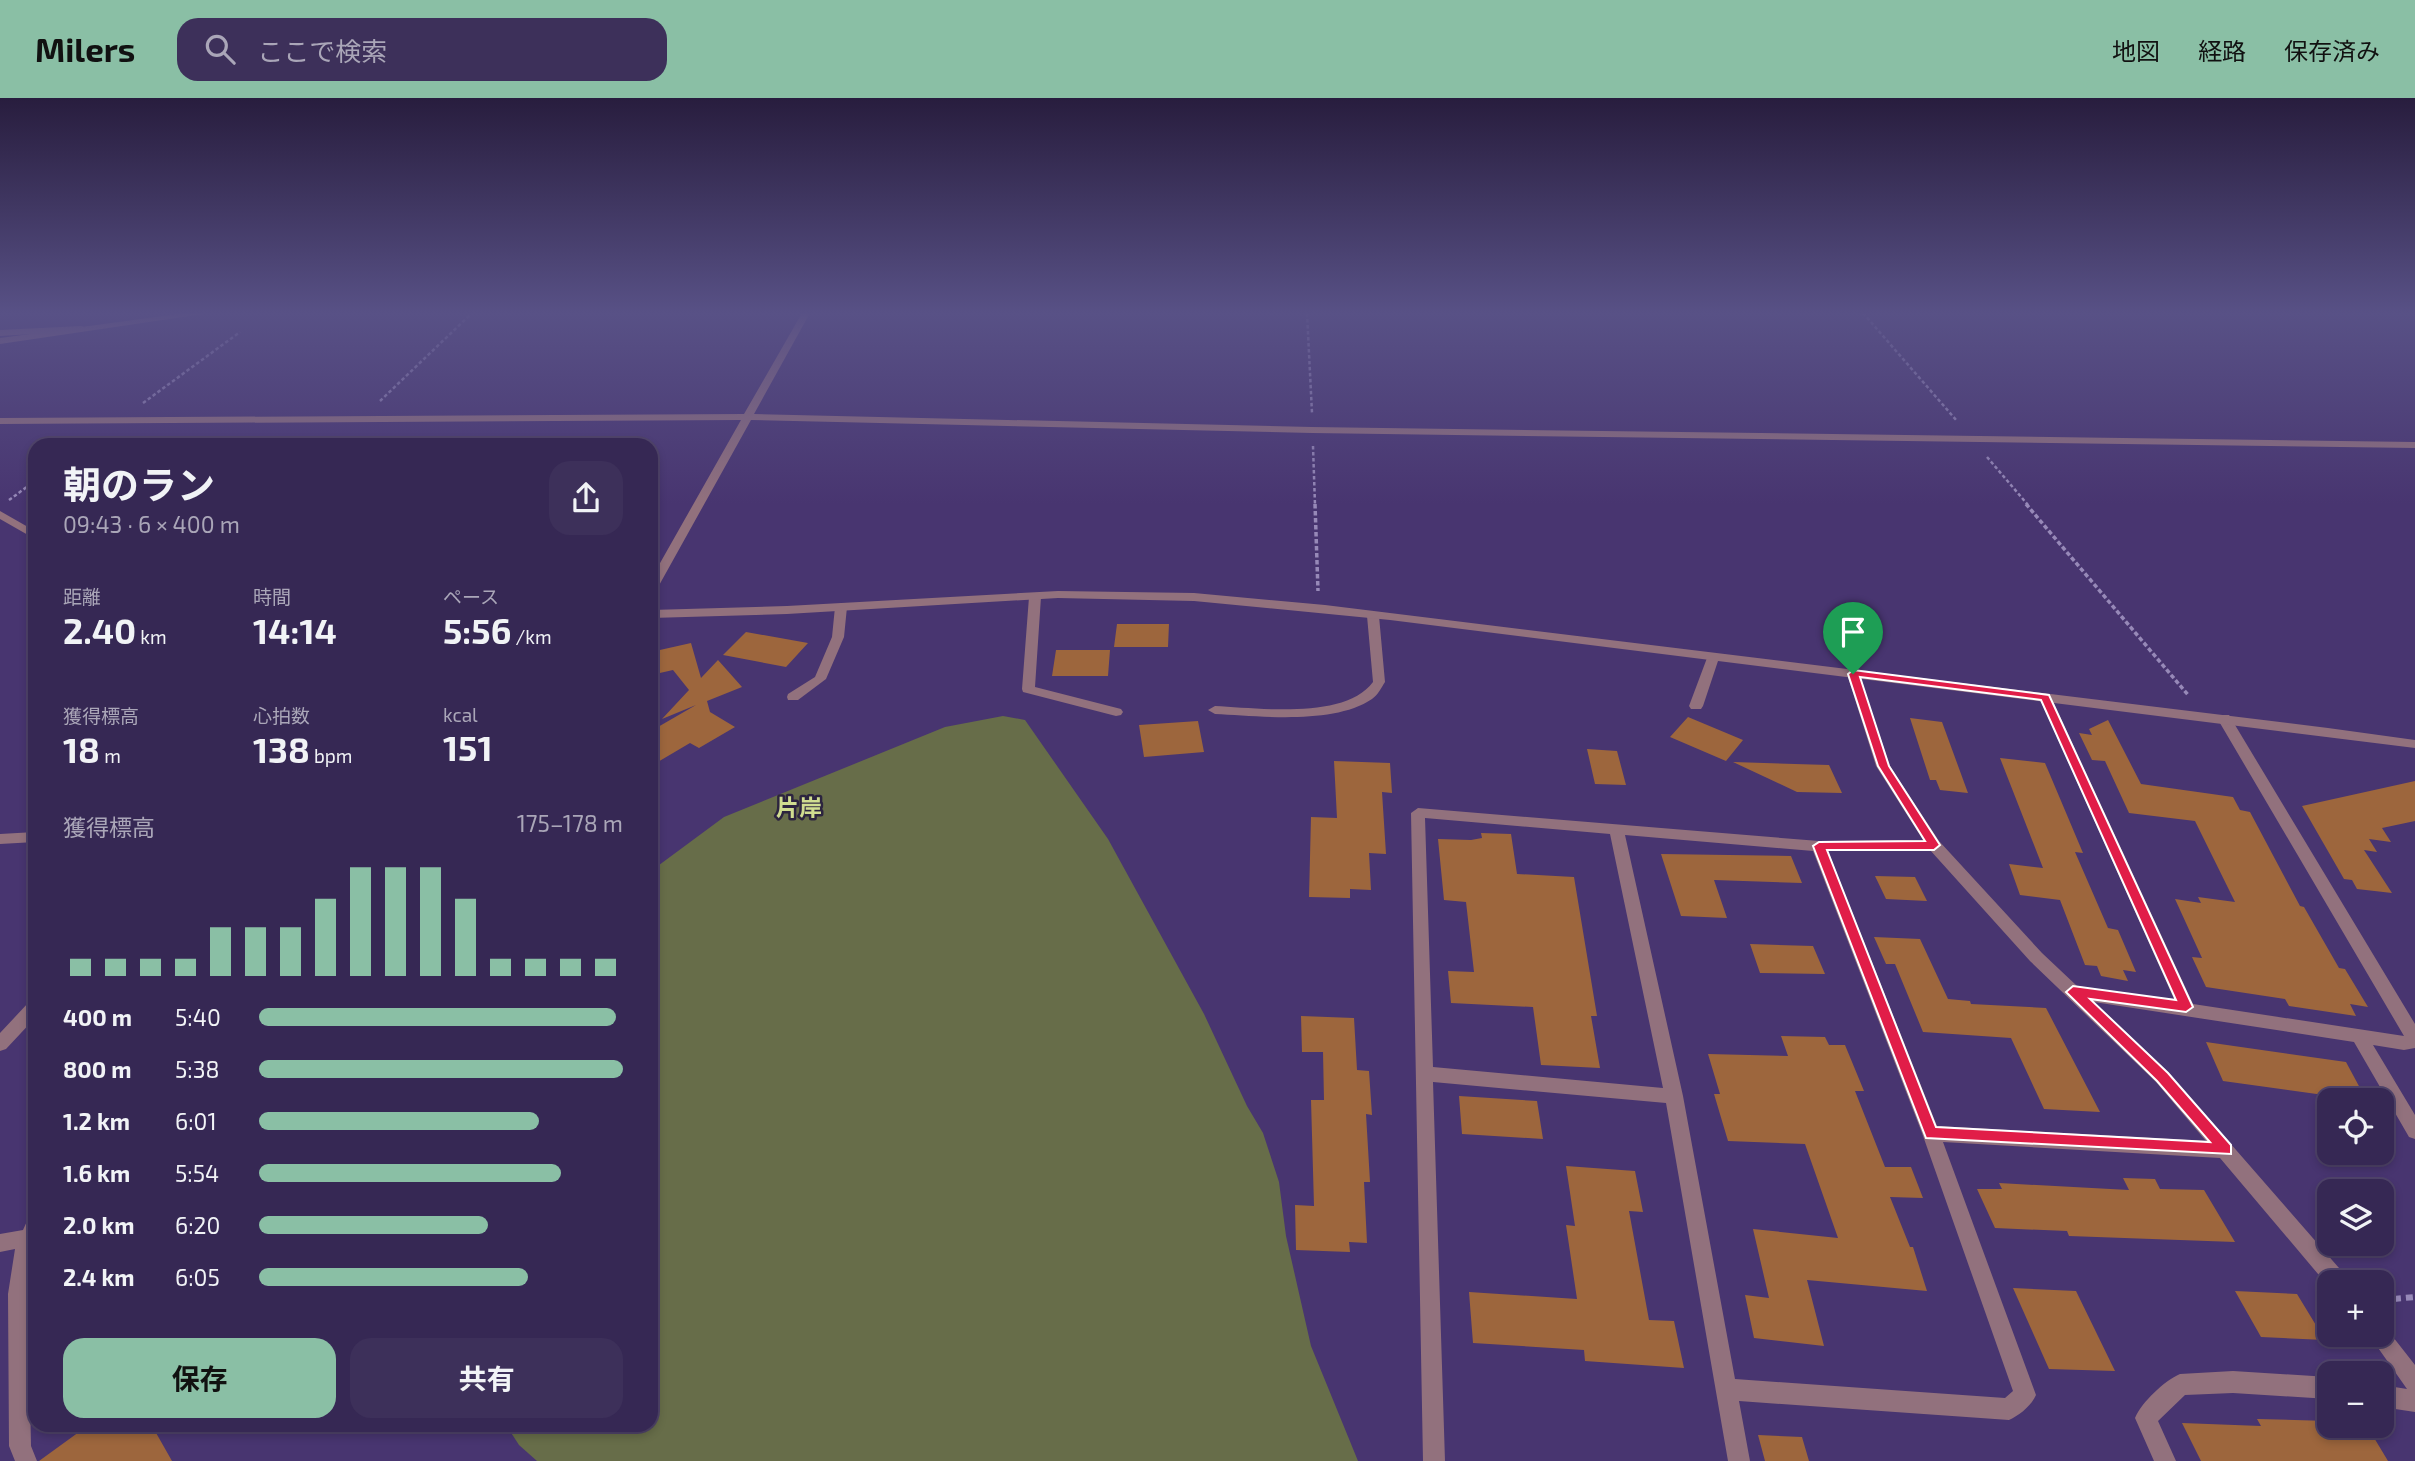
<!DOCTYPE html>
<html lang="ja">
<meta charset="utf-8">
<style>
:root{--surface:#362854;--page:#3d305a;--text:#f1f3f6;--muted:#aaa6b8;--line:#50446b;--accent:#8abfa5}
body{margin:0;font-family:"Exo 2","Noto Sans JP",sans-serif;background:var(--page);color:var(--text);height:100vh;display:flex;flex-direction:column;font-size:26px;white-space:nowrap}
*{box-sizing:border-box;margin:0}
p{font-size:23px;color:var(--muted)}
.icon{flex:none;width:38px;height:38px;fill:none;stroke:currentColor;stroke-width:2;stroke-linecap:round;stroke-linejoin:round}
.map{position:relative;flex:1;overflow:hidden}
.details{position:absolute;left:28px;top:340px;width:630px;height:994px;display:flex;flex-direction:column;background:var(--surface);border-radius:21px;box-shadow:0 4px 10px #0003,0 0 0 2px var(--line)}
.details>*{flex:none}
.fabs{position:absolute;left:2317px;top:990px;display:grid;gap:14px}
.fabs a{display:grid;place-items:center;width:77px;height:77px;border-radius:14px;background:var(--surface);box-shadow:0 4px 10px #0003,0 0 0 2px var(--line);font-size:35px}
.pin{position:absolute;display:grid;place-items:center;width:60px;height:60px;color:#fff;margin:-72px -30px;border-radius:50% 50% 50% 0;rotate:-45deg;box-shadow:0 0 7px #0007}
.pin .icon{rotate:45deg}
.round{display:grid;place-items:center;flex:none;width:74px;height:74px;border-radius:21px;background:var(--page)}
.head{display:flex;align-items:center;justify-content:space-between;height:119px;padding:0 35px}
h1{font-size:38px;font-weight:700;line-height:52px}
.stats{display:grid;grid-template-columns:repeat(3,1fr);gap:10px;height:119px;padding:7px 35px}
.stats div{display:grid;align-content:center}
.stats b{font-size:35px;font-weight:700}
.stats small{font-size:19px;font-weight:400}
.stats p{font-size:19px}
.chart{height:196px;padding:14px 35px}
.chart p{display:flex;justify-content:space-between}
.chart svg{width:100%;height:126px;margin-top:7px;stroke:var(--accent);stroke-width:6}
.button{display:flex;gap:14px;margin-top:auto;padding:14px 35px}
.button a{flex:1;height:80px;border-radius:21px;background:var(--accent);color:#111;font-size:28px;font-weight:700;line-height:80px;text-align:center}
.button a+a{background:var(--page);color:var(--text)}
ul{padding:0 35px;list-style:none;font-size:23px}
li{display:grid;grid-template-columns:112px 84px 1fr;align-items:center;height:52px}
li i{height:18px;border-radius:9px;background:var(--accent)}
header{display:flex;align-items:center;gap:42px;box-sizing:border-box;height:98px;padding:0 35px;background:var(--accent);color:#111}
header strong{font-size:33px}
nav{display:flex;gap:38px;margin-inline-start:auto;font-size:24px}
.search{width:490px;height:63px;background:var(--page);display:flex;align-items:center;gap:18px;box-sizing:border-box;padding:0 24px;border-radius:21px;color:var(--muted);font-size:26px}
.map>svg:first-child{display:block}
.green{fill:#676d49}
.building{fill:#9d663d}
.lines{fill:none;stroke-linecap:round;stroke-linejoin:round}
.path-far2{stroke:#9789b8;stroke-width:2.5;stroke-dasharray:3.5 2.5;stroke-linecap:butt}
.path-far1{stroke:#9789b8;stroke-width:3.5;stroke-dasharray:4.5 2.5;stroke-linecap:butt}
.path{stroke:#9789b8;stroke-width:6;stroke-dasharray:7 5;stroke-linecap:butt}
.service{fill:#92717d;fill-rule:evenodd}
.minor{fill:#92717d;fill-rule:evenodd}
.tertiary{fill:#92717d;fill-rule:evenodd}
.route{fill:#e11d48;stroke:#fff;stroke-width:2;fill-rule:evenodd}
.labels{text-anchor:middle;stroke-width:5;stroke-linejoin:round;paint-order:stroke}
.quarter-label{font-size:23px;font-weight:bold;fill:#d0dd90;stroke:#2c243f}
</style>
<header>
<strong>Milers</strong>
<div class="search"><svg class="icon" aria-label="search" viewBox="0 0 24 24"><circle cx="10" cy="10" r="6"/><path d="M15 15l6 6"/></svg>ここで検索</div>
<nav><a>地図</a><a>経路</a><a>保存済み</a></nav>
</header>
<div class="map">
<svg width="2415" height="1363" viewBox="0 0 2415 1363">
<rect width="100%" height="100%" fill="#483570"/>
<path class="green" d="M1003 618 1025 622 1108 741 1204 916 1247 1008 1263 1035 1279 1084 1286 1138 1311 1248 1358 1363H537L519 1347 506 1327 651 1326V773L724 719 945 629Z"/>
<path class="building" d="M1117 526H1169L1168 549H1114Z
M746 534 808 545 786 569 723 557Z
M691 545 701 580 718 562 742 589 707 603 710 614 735 629 699 650 690 645 651 668V633L696 607 662 621 689 592 673 572 651 577V554Z
M1056 552H1110L1108 578H1052Z
M1688 619 1743 642 1726 663 1670 639Z
M1910 620 1942 624 1968 695 1940 692 1936 682H1930Z
M2108 622 2141 686 2233 699 2240 712 2250 714 2300 808 2304 809 2339 870 2345 871 2368 909 2350 906 2356 918 2289 908 2285 901 2206 889 2192 859 2202 860 2175 801 2201 805 2198 799 2235 804 2195 723 2129 715 2105 663 2092 662 2079 635 2092 637 2089 631Z
M1198 623 1204 654 1144 659 1139 627Z
M1587 651 1617 653 1626 687 1595 686Z
M2000 660 2045 665 2083 755 2075 754 2108 830 2118 832 2136 874 2123 872 2128 883 2101 878 2097 868 2085 867 2060 802 2020 797 2009 766 2043 770Z
M1334 663 1390 665 1392 695 1382 694 1386 756 1369 755 1371 792 1350 791V800L1309 799 1311 719 1337 720Z
M1733 664 1829 667 1842 695 1797 694Z
M2415 683V723L2382 730 2391 744 2369 741 2377 754 2364 752 2392 795 2357 791 2352 782 2344 781 2302 708Z
M1481 735 1511 736 1517 776 1574 779 1597 918H1591L1600 970 1541 967 1533 909 1451 905 1448 873 1474 874 1466 804 1444 802 1438 741 1471 742 1482 740Z
M1661 756 1791 758 1802 785 1714 782 1727 820 1681 818Z
M1875 778 1915 779 1927 803 1886 801Z
M1874 839 1920 841 1948 901 1970 903 1971 906 2046 910 2100 1014 2044 1011 2011 940 1923 934 1895 866H1886Z
M1750 846 1813 848 1825 876 1760 875Z
M1301 918 1354 920 1357 972 1369 973 1372 1017 1366 1016 1370 1084H1364L1367 1145 1349 1144 1350 1154 1296 1152 1295 1107 1314 1108 1311 1002H1324L1323 954H1302Z
M1781 938 1825 939 1829 947H1845L1864 993H1855L1885 1069H1911L1923 1100 1890 1099 1910 1149H1913L1927 1193 1807 1182 1824 1248 1754 1240 1745 1197 1769 1200 1753 1131 1838 1140 1805 1046 1728 1043 1714 996H1720L1708 956 1788 958Z
M2206 944 2346 964 2367 1003 2223 983Z
M1459 998 1537 1003 1543 1041 1462 1036Z
M1566 1068 1635 1073 1643 1114 1629 1113 1649 1222 1674 1223 1684 1270 1585 1263 1584 1252 1473 1245 1469 1194 1577 1201 1566 1127 1575 1128Z
M2123 1080 2155 1081 2160 1091 2204 1092 2235 1144 2069 1138 2067 1133 1995 1130 1977 1091H2002L1999 1085 2129 1092Z
M2013 1190 2076 1193 2115 1273 2049 1271Z
M2235 1193 2297 1196 2325 1242 2261 1239Z
M2257 1321 2329 1323V1328H2367L2388 1363H2201L2182 1325 2261 1328Z
M90 1326H151L172 1363H39Z
M1758 1337 1802 1339 1809 1363H1765Z"/>
<g class="lines">
<path class="path-far2" d="M1307 215 1312 315
M1863 215 1957 323
M380 303 472 215
M143 305 240 234
M1313 348 1315 407
M1987 359 2028 407
M9 402 35 383"/>
<path class="path-far1" d="M1315 406 1318 493
M2026 406 2189 598"/>
<path class="path" d="M2382 1202 2415 1199"/>
<path class="service" d="M81 228 84 229V233L0 238V232Z"/>
<path class="minor" d="M185 215H210L0 246V240Z
M802 215H810L754 316 1312 329 2415 344V350L1312 335 751 322 657 491 651 495V481L741 322 0 326V320L744 316Z
M1035 495 1041 499 1035 589 1121 611 1123 614 1121 617 1116 618 1023 594 1022 591 1029 499Z
M841 505 847 509 844 539 826 581 798 602H788L787 599 788 596 815 579 832 539 835 509Z
M1373 514 1379 518 1385 584C1381 590 1378 597 1372 601 1334 627 1259 618 1215 616L1208 612 1215 608C1258 610 1345 622 1373 584L1367 518Z
M1713 556 1719 560 1703 608 1701 611H1691L1689 608 1707 560Z
M1853 572 1859 576 1890 668 1939 743 2042 855 2077 888 2175 903 2039 599 2045 595 2051 599 2193 906 2404 938 2217 620 2219 617H2229L2415 926V950L2404 952 2373 947 2415 1017V1041L2409 1039 2354 944 2094 904 2168 974 2346 1178 2349 1185H2329V1189L2220 1060 1943 1044 2036 1297C2031 1308 2020 1317 2009 1322L1739 1303 1750 1363H1728L1666 1005 1433 984 1445 1363H1423L1411 715 1418 710 1819 743 1923 742 1876 668 1847 576ZM1425 720 1610 736 1663 990 1433 969ZM1625 737 1813 753 1922 1035 2013 1293 2005 1300 1735 1281 1683 998ZM1930 752 2030 863 2156 984 2206 1043 1937 1028 1828 753Z
M35 734V744L0 746V736Z
M35 902V920L6 951 0 953V935L29 904Z
M35 1118V1152L28 1196 31 1348 37 1363H15L9 1348 8 1196 15 1151 0 1154V1136L23 1132 28 1121Z
M2382 1228 2386 1230 2415 1267V1314L2382 1309V1287L2407 1291 2369 1237H2382Z
M2233 1273 2329 1279V1301L2233 1295 2185 1297 2158 1323 2176 1363H2154L2135 1320C2142 1304 2164 1283 2180 1276Z"/>
<path class="tertiary" d="M0 413 35 433V441L0 421Z
M1058 493 1194 495 1325 507 2328 630 2415 642V650L1390 522 1194 503 1058 500 787 516 651 520V512L787 508Z"/>
</g>
<linearGradient id="sky" x2="0" y2="1"><stop stop-color="#281d3e"/><stop offset="0.53" stop-color="#585186"/><stop offset="1" stop-color="#585186" stop-opacity="0"/></linearGradient>
<rect width="2415" height="406" fill="url(#sky)"/>
<path class="route" d="M1853 572 2049 597 2193 909 2186 914 2090 901 2168 975 2231 1047V1056L1926 1040 1813 748 1819 744 1925 743 1878 668 1848 576ZM1860 579 2041 602 2176 902 2073 888 2066 894 2157 983 2210 1044 1936 1029 1827 752H1934L1940 747 1889 668Z"/>
<g class="labels">
<g class="quarter-label">
<text x="799" y="718">片岸</text>
</g>
</g>
</svg>
<div class="fabs">
<a><svg class="icon" aria-label="locate" viewBox="0 0 24 24"><circle cx="12" cy="12" r="6"/><path d="M12 2v4M12 18v4M2 12h4M18 12h4"/></svg></a>
<a><svg class="icon" aria-label="layers" viewBox="0 0 24 24"><path d="M12 4l9 5-9 5-9-5zM3 14l9 5 9-5"/></svg></a>
<a>+</a>
<a>−</a>
</div>
<div class="pin" style="left:1853px;top:576px;background:#1e9e55"><svg class="icon" aria-label="arrive" viewBox="0 0 24 24"><path d="M6 21V4h12l-3 4 3 4H6"/></svg></div>
<section class="details">
<div class="head"><div><h1>朝のラン</h1><p>09:43 · 6 × 400 m</p></div><a class="round"><svg class="icon" aria-label="share" viewBox="0 0 24 24"><path d="M12 15V3M7 8l5-5 5 5M5 13v7h14v-7"/></svg></a></div>
<div class="stats">
<div><p>距離</p><b>2.40<small> km</small></b></div>
<div><p>時間</p><b>14:14</b></div>
<div><p>ペース</p><b>5:56<small> /km</small></b></div>
</div>
<div class="stats">
<div><p>獲得標高</p><b>18<small> m</small></b></div>
<div><p>心拍数</p><b>138<small> bpm</small></b></div>
<div><p>kcal</p><b>151</b></div>
</div>
<div class="chart"><p><span>獲得標高</span>175–178 m</p>
<svg viewBox="0 0 160 44" preserveAspectRatio="none"><path d="M5 44V38M15 44V38M25 44V38M35 44V38M45 44V27M55 44V27M65 44V27M75 44V17M85 44V6M95 44V6M105 44V6M115 44V17M125 44V38M135 44V38M145 44V38M155 44V38"/></svg>
</div>
<ul>
<li><b>400 m</b>5:40<i style="width:98%"></i></li>
<li><b>800 m</b>5:38<i style="width:100%"></i></li>
<li><b>1.2 km</b>6:01<i style="width:77%"></i></li>
<li><b>1.6 km</b>5:54<i style="width:83%"></i></li>
<li><b>2.0 km</b>6:20<i style="width:63%"></i></li>
<li><b>2.4 km</b>6:05<i style="width:74%"></i></li>
</ul>
<div class="button"><a>保存</a><a>共有</a></div>
</section>
</div>
